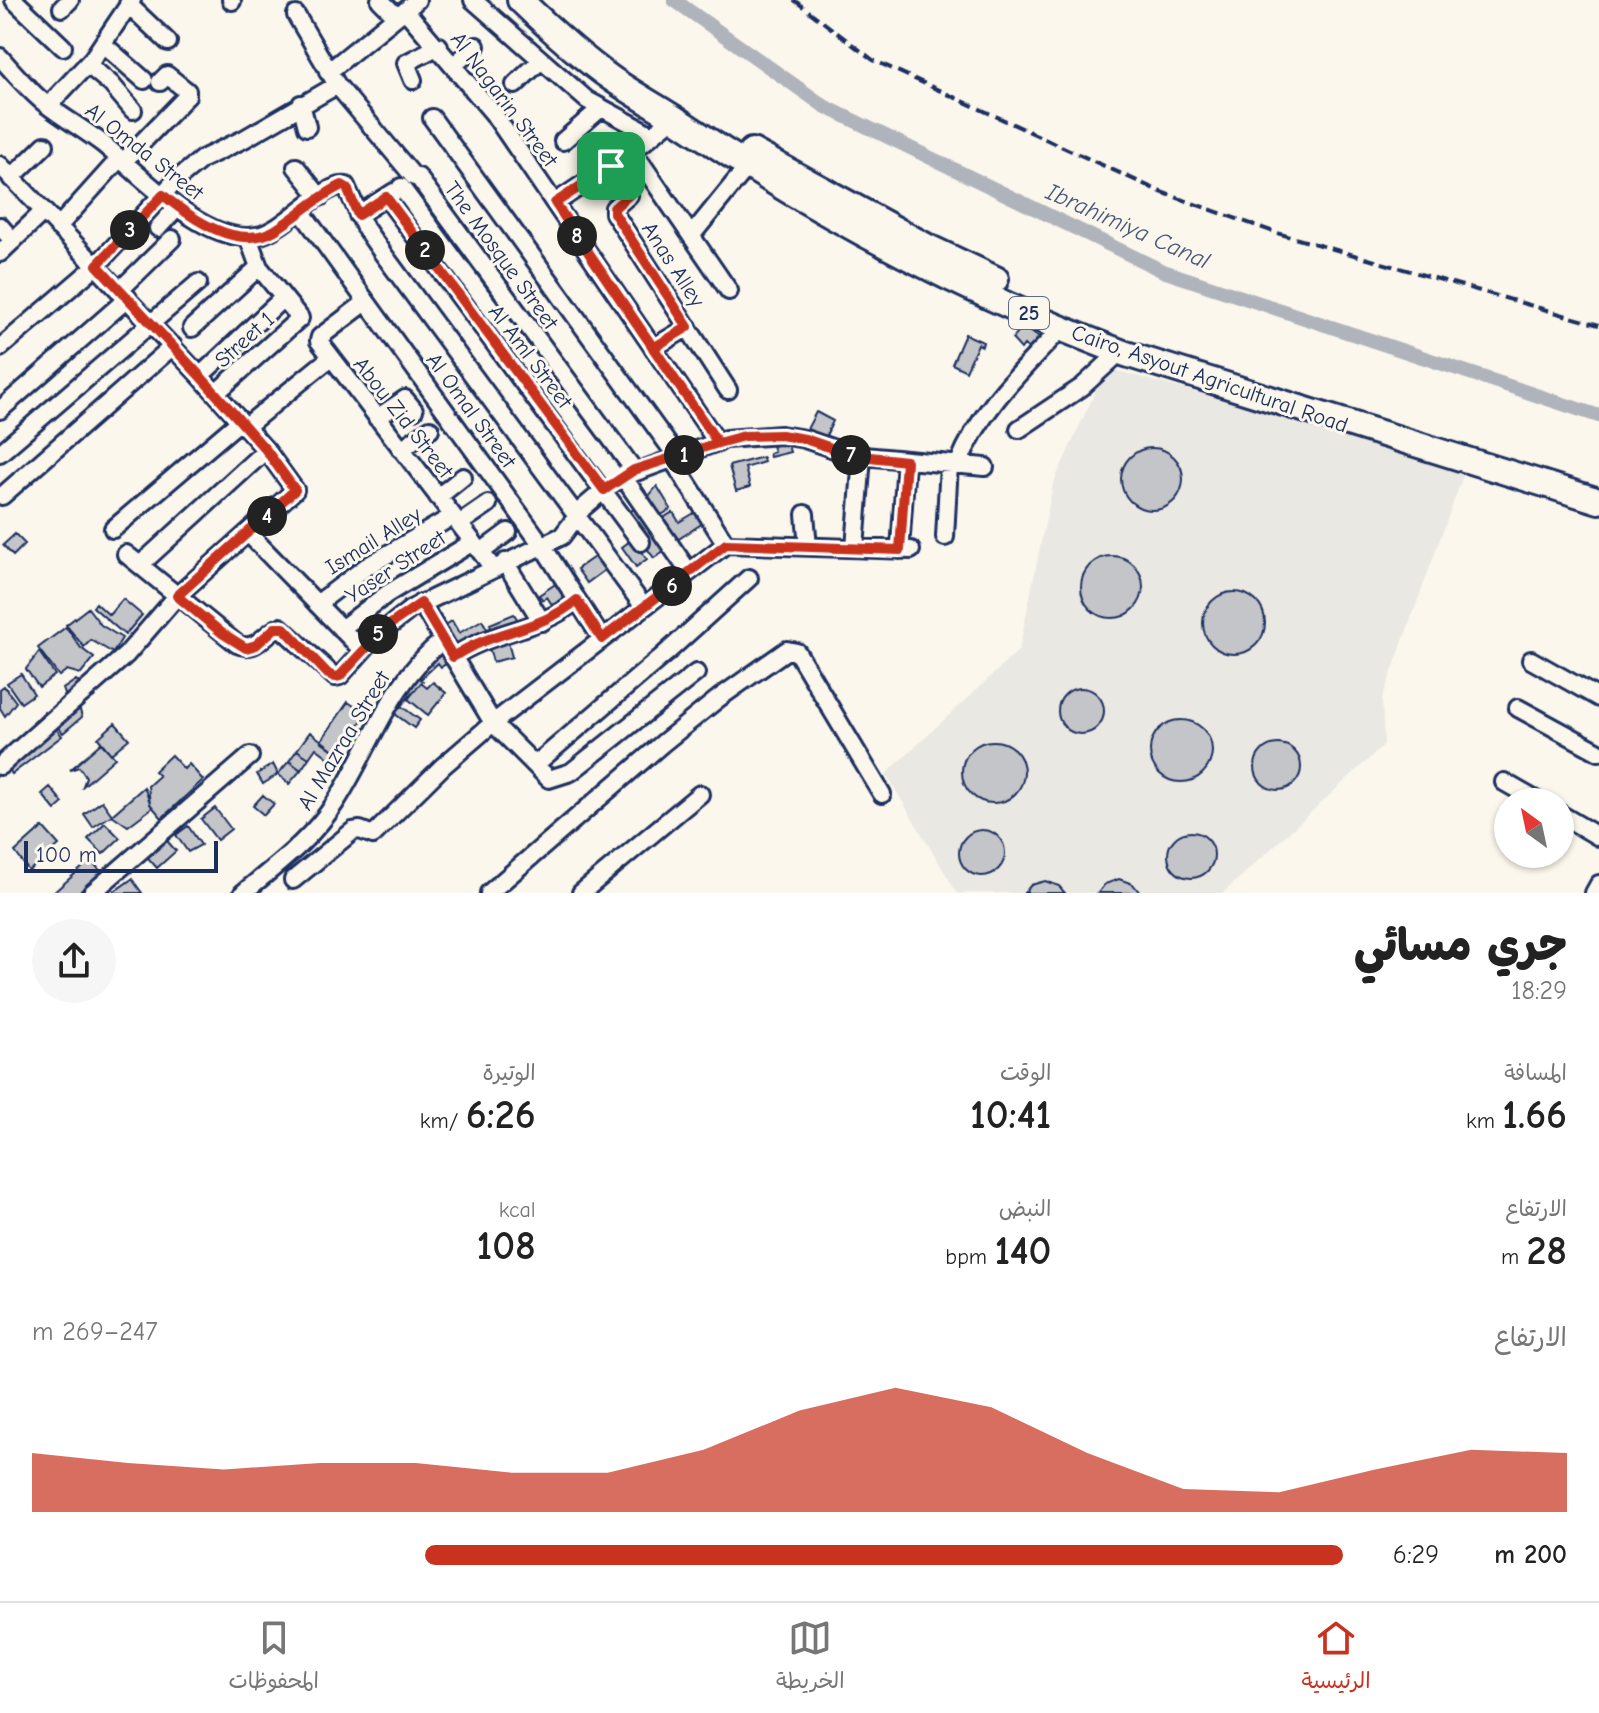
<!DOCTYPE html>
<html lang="ar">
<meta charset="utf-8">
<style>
:root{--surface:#fff;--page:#f6f6f6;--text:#222;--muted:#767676;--line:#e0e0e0;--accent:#c8321e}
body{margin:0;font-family:"Comic Neue","Playpen Sans Arabic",sans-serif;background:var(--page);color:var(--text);direction:rtl;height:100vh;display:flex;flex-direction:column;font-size:30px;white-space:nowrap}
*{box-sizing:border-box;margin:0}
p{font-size:26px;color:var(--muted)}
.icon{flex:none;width:44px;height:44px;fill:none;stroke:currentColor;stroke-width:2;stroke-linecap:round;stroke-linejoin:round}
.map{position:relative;height:893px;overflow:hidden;direction:ltr}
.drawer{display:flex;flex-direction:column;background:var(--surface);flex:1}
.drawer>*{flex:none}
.needle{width:52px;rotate:327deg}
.tools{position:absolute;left:1494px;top:788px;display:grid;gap:16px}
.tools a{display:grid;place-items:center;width:80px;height:80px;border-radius:50%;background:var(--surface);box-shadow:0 2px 6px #0004;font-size:40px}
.scale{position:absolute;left:24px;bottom:20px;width:194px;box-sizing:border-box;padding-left:8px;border:4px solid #1b2f5e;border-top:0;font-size:22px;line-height:28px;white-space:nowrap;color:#1b2f5e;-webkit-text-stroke:6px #fbf7ec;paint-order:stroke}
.pin{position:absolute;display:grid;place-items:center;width:68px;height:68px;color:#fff;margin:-34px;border-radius:16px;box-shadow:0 4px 12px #0006}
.km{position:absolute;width:40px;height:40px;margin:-20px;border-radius:50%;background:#222;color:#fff;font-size:22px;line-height:40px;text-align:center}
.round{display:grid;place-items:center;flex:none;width:84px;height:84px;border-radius:42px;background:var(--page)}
.summary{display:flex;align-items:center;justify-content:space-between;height:136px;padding:0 32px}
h1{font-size:44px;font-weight:800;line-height:60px}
.metrics{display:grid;grid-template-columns:repeat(3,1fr);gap:12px;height:136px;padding:8px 32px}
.metrics div{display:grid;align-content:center}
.metrics b{font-size:40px;font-weight:800}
.metrics small{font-size:22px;font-weight:400}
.metrics p{font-size:22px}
.chart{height:224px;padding:16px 32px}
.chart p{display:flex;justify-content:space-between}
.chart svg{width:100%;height:144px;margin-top:8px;fill:var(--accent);opacity:.7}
ul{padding:0 32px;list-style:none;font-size:26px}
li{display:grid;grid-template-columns:128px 96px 1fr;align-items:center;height:60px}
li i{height:20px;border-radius:10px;background:var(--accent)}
.tabs{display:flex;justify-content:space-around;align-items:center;height:112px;border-top:2px solid var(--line);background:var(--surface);font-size:22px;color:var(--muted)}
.tabs a{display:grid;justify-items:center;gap:4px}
.tabs .selected{color:var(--accent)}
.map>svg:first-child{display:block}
.built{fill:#eae8e2}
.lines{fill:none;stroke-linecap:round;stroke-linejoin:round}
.canal{stroke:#afb3bb;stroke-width:14}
.building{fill:#c3c5c9;stroke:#1b2f5e;stroke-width:2}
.minor-casing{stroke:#1b2f5e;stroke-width:22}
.highway-casing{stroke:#1b2f5e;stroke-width:30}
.minor{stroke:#fbf7ec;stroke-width:16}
.highway{stroke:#fbf7ec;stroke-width:24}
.rail{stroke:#1b2f5e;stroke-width:4;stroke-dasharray:12 6;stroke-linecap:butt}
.route-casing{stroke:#fff;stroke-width:16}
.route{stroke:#c8321e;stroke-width:10}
.labels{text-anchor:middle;stroke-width:6;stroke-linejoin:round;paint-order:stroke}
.shield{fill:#fbf7ec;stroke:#5e6b89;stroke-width:2}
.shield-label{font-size:20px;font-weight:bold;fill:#1b2f5e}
.street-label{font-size:22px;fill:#1b2f5e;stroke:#fbf7ec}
.water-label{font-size:24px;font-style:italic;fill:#47577a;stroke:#fbf7ec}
</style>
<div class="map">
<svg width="1599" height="893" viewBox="0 0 1599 893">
<rect width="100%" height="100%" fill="#fbf7ec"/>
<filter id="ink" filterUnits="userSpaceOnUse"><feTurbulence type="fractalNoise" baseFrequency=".0125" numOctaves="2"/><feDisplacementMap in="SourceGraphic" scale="16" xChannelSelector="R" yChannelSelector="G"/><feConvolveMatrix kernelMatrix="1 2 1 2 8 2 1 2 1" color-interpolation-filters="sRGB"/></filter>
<g filter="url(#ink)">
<path class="built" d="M1106 368 1467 465 1382 699 1384 745 1223 893H957L886 774 1019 650 1053 484Z"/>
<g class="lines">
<path class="canal" d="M674 0 824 106 1163 271 1599 416"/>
</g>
<path class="building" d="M1022 327 1048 342 1032 356 1026 352 1028 348 1024 345 1021 349 1012 339Z
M965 334 983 342 982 346 978 344 966 371 952 364Z
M816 412 833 421 824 440 806 431Z
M787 442 790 452 770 457 769 453 774 451 772 446Z
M1121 479a31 31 0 1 1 62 0a31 31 0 1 1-62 0Z
M763 457 764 462 745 468 750 487 736 491 729 466Z
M657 486 671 509 655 519 647 506 653 503 649 496Z
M638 506 668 548 654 558 624 516Z
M673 512 679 522 696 512 703 523 671 544 657 522Z
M15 534 25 544 13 556 3 545Z
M633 539 647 559 636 567 622 547Z
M600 553 609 567 587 583 577 569Z
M1081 587a31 31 0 1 1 62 0a31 31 0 1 1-62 0Z
M560 581 571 601 556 611 547 597 543 600 539 595Z
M1203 623a31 31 0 1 1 62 0a31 31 0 1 1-62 0Z
M123 599 142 615 125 635 93 607 96 603 109 615Z
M88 608 101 625 122 638 113 653 91 640 84 647 66 625Z
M514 614 524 630 498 638 490 624Z
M482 620 489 632 452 654 436 631 452 621 459 633Z
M66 627 81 648 94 658 81 674 67 670 59 676 38 648Z
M507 639 512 657 493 662 488 644Z
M441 645 452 661 441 667 438 663 421 679 413 671Z
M39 652 55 675 39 687 26 669Z
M413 671 423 681 392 716 382 707Z
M21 674 34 694 21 703 7 683Z
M76 680 94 697 79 707 82 717 63 733 47 713 66 697 63 689Z
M433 682 446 693 428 715 408 699 421 683 427 688Z
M4 686 16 702 5 716 0 708V689Z
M1058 711a23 23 0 1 1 46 0a23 23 0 1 1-46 0Z
M348 702 366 714 339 754 321 741Z
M401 706 420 720 414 728 395 714Z
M44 712 62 736 12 774 0 757 36 729 33 723Z
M1150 751a31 31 0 1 1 62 0a31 31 0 1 1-62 0Z
M115 723 129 739 111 754 98 738Z
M310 732 339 754 333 761 316 748 309 758 297 750Z
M962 772a31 31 0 1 1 62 0a31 31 0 1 1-62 0Z
M101 743 115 758 83 786 86 777 82 771 79 767 70 770Z
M1255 767a23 23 0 1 1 46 0a23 23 0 1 1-46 0Z
M297 750 309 758 301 770 289 761Z
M171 755 184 769 189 764 203 780 162 818 150 804 148 786 159 776 154 771Z
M289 761 301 770 289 784 278 774Z
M273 764 278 774 263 784 257 774Z
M50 787 63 803 55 810 42 794Z
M144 787 152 808 128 826 112 815Z
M263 795 274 804 264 815 253 806Z
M102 801 112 815 93 827 84 814Z
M215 808 231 829 217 840 201 819Z
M105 823 120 838 103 854 88 839Z
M188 826 201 845 188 852 176 835Z
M43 827 59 845 29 871 15 852Z
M959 853a23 23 0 1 1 46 0a23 23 0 1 1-46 0Z
M1168 855a23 23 0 1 1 46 0a23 23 0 1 1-46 0Z
M161 834 176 851 157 868 142 851Z
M91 860 102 873 78 893H53Z
M132 879 142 893H112Z
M1119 879 1133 884 1140 893H1098L1105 884Z
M1045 881 1059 886 1065 893H1024L1031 885Z"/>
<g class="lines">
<defs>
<path id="minor" d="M14 0 63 47
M231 0 232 1
M380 0 396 16 406 11 493 113 718 443
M473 0 587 100 652 135
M128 4 168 42
M62 8 70 0
M405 11 417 0
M296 15 337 85 414 177H418L634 470
M103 44 144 80
M0 57C15 74 30 92 47 105 65 119 85 130 103 144 140 174 205 246 257 236 285 231 322 183 346 186L365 228 381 251 644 607
M87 64 111 84 133 110
M454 65 476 46
M328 72 397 16
M413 80 406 63 439 46
M515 85 540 61
M301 104 307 127
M48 106 93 58 132 0
M432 118 678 458
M563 141 600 109
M633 151 729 291
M124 161 187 96V91L167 75 160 82
M0 165 200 376 266 450 295 490 177 596 126 655 0 766
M611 166 629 195 614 208V213L728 390
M296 167 320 197
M11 178 45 145
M401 187 617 479
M386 197 641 542
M555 203 633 151 673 118
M301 211 542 545 602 639
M358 215 394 192
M0 226 13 241
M58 227 120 158
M158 228 177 207
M691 236 747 167
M0 253 43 212
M120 290 172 239
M366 302 320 337 319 341 493 568
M192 328 259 267
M0 348 97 265 175 181 202 159 244 139 337 85
M653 348 688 327
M200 376 283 298
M216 393 300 318 259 267 248 237
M0 410 128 298
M377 418 405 399 414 410
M245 427 330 358
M1019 429 1082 387 1120 352
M401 449 430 429
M0 453 198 283
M672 459 726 544
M958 465C980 409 1021 371 1062 328
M622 475 689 572
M2 496 173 346
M438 497 463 477
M805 514 808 547
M459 524 488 504
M113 529 240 421
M248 533 362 650
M945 537 949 464
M726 544 911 550
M855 548 862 456
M900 550 906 461
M481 552 508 532
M126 554 237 644C257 653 263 633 280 627L335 677 340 676 373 639 411 609 562 536 583 508 617 479 726 439 781 435 805 439 852 455 985 467
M505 562 542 622
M140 565 266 450
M421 603 493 723 549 779 571 772 696 673
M317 604 366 567 453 516
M341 629 387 594 473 542
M453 657C492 630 541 631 577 600
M1531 660 1599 698
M1518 708 1599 752
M536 764 665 654 749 578
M1504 782 1539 802
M1560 814 1599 837
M293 880 353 831 360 830 373 835 443 766 493 723 726 544
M92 893 250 756
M243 893C275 866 312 839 335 803 372 746 388 684 443 640
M489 893 663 743 719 698 787 650 797 652 882 794
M581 893 700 794
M1594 893 1599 884"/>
<path id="highway" d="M520 0C549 28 579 56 612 79 634 94 657 107 679 121 818 215 969 295 1126 354L1599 501
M752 151 926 246 996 279"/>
</defs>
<use href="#minor" class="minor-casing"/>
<use href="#highway" class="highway-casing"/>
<use href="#minor" class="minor"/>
<use href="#highway" class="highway"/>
<path class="rail" d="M794 0 873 60 1161 192 1277 233 1599 325"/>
</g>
</g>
<g class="lines" filter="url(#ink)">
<defs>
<path id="route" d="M611 166 629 195 614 208V213L688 327 653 348 718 443 634 470 604 490 386 197 358 215 347 188 342 185C317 197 298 216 275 230 238 252 191 218 163 195L97 265 200 376 266 450 295 490 177 596 222 633 246 648 256 645 275 628H284L328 674 335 677 340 676 385 628 421 603 453 657C492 630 541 631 577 600L602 639 726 544 900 550 906 461 852 455 805 439 781 435 744 436 718 443 555 203 611 166"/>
</defs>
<use href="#route" class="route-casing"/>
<use href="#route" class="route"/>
</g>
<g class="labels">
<rect class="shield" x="1009" y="297" width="40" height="32" rx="6"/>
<g class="shield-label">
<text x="1029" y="320">25</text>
</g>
<g class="street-label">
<text transform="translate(505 99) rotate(53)" y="8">Al Nagarin Street</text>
<text transform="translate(145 151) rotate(38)" y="8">Al Omda Street</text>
<text transform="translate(502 255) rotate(54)" y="8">The Mosque Street</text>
<text transform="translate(674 264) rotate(57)" y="8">Anas Alley</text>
<text transform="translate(244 339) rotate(-42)" y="8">Street 1</text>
<text transform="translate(531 356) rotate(53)" y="8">Al Aml Street</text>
<text transform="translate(1210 378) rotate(19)" y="8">Cairo, Asyout Agricultural Road</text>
<text transform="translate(472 410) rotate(54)" y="8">Al Omal Street</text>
<text transform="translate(404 417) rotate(52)" y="8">Abou Zid Street</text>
<text transform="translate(373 540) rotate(-32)" y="8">Ismail Alley</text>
<text transform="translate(395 566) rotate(-33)" y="8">Yaser Street</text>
<text transform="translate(343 740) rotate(-59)" y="8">Al Mazraa Street</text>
</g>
<g class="water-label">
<text transform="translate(1128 226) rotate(24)" y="8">Ibrahimiya Canal</text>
</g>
</g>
</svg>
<div class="tools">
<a><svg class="needle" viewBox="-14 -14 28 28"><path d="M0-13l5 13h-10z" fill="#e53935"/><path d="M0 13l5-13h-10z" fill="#767676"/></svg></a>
</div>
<div class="scale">100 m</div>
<div class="pin" style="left:611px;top:166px;background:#1e9e55"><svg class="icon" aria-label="arrive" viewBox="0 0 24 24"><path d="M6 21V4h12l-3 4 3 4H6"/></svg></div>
<b class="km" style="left:684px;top:455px">1</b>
<b class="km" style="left:425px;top:250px">2</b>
<b class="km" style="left:130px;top:230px">3</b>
<b class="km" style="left:267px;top:516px">4</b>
<b class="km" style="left:378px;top:634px">5</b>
<b class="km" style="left:672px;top:586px">6</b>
<b class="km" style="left:851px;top:455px">7</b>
<b class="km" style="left:577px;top:236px">8</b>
</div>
<section class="drawer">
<div class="summary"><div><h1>جري مسائي</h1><p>18:29</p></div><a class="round"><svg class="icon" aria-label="share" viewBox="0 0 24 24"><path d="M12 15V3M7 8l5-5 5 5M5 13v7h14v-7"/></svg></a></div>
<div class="metrics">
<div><p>المسافة</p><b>1.66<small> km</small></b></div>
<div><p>الوقت</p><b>10:41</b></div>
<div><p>الوتيرة</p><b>6:26<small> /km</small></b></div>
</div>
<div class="metrics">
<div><p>الارتفاع</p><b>28<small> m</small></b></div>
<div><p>النبض</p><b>140<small> bpm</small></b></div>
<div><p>kcal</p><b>108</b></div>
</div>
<div class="chart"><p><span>الارتفاع</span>247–269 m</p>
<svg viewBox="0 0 160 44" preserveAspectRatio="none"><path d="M0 44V26L10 29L20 31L30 29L40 29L50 32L60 32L70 25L80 13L90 6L100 12L110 26L120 37L130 38L140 31L150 25L160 26V44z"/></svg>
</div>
<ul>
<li><b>200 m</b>6:29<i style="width:70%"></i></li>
</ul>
</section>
<nav class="tabs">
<a class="selected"><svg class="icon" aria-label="home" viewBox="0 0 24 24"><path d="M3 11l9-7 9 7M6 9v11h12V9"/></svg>الرئيسية</a>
<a><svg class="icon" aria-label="map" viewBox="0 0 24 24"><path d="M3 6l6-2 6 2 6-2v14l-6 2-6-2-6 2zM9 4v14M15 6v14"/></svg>الخريطة</a>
<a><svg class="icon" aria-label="saved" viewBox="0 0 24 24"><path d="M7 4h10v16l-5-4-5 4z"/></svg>المحفوظات</a>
</nav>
